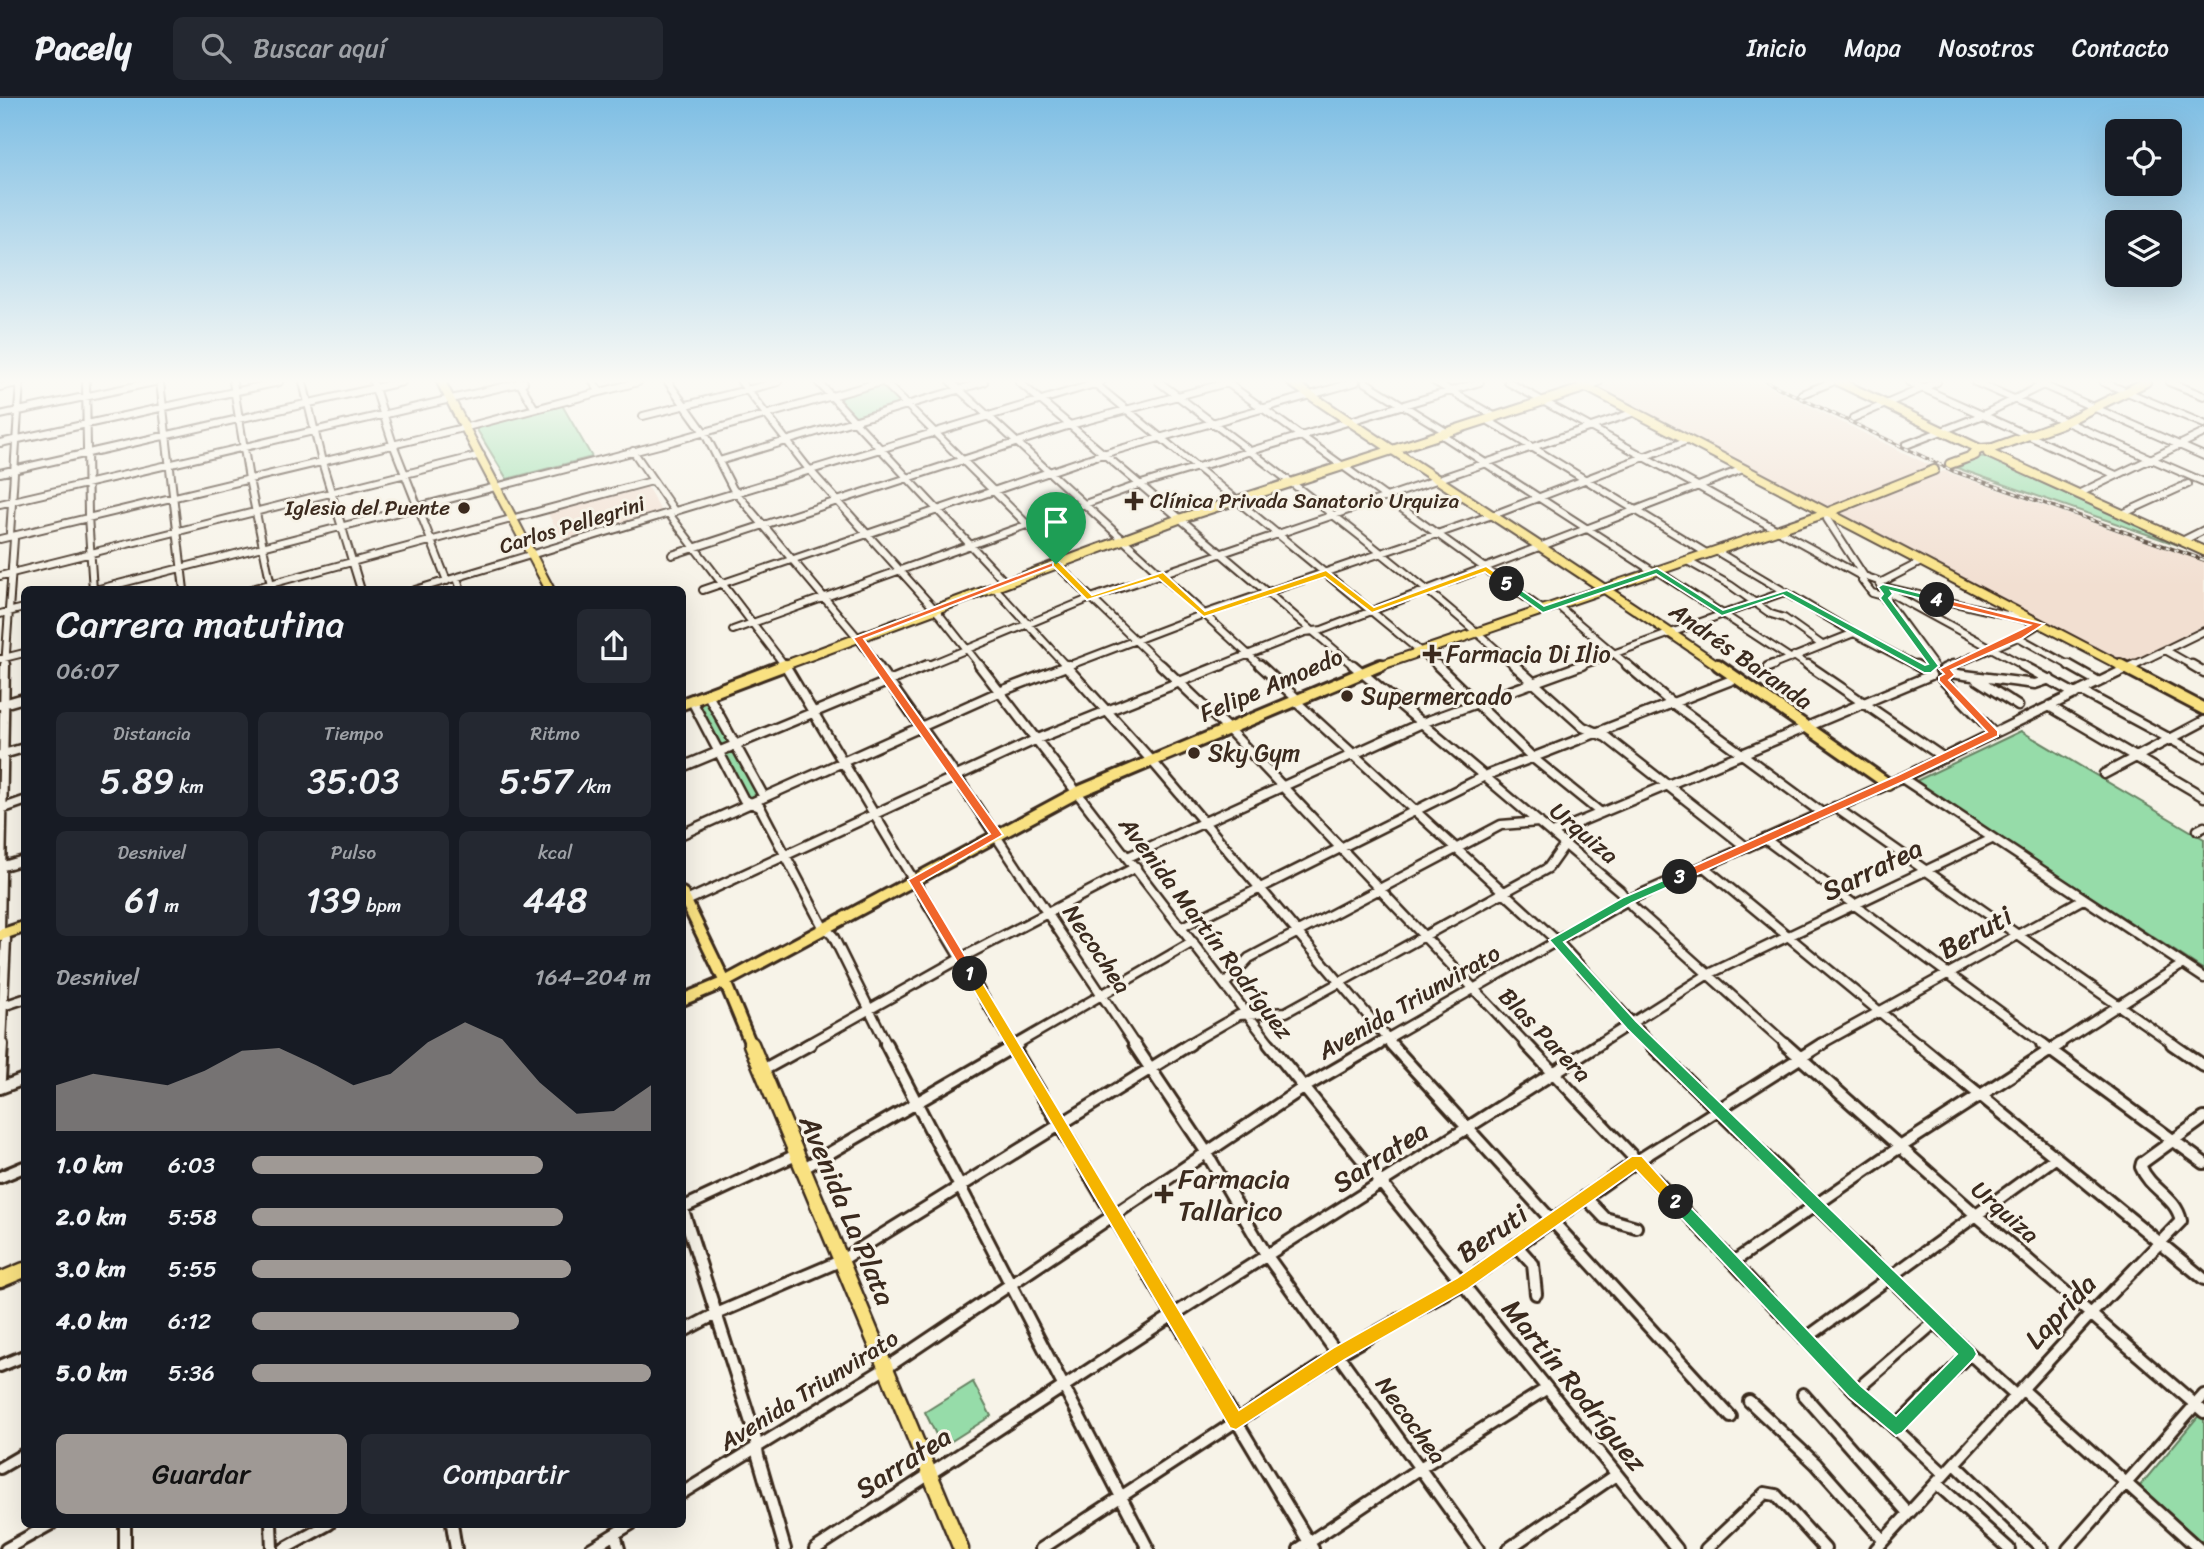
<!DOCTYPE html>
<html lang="es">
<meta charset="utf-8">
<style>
:root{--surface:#171b24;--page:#242831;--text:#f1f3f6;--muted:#9ea1a6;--line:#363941;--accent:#9f9995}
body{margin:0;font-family:Sriracha,sans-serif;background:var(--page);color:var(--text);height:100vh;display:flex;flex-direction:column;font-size:26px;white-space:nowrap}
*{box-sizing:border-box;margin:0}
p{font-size:23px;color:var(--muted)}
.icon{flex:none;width:38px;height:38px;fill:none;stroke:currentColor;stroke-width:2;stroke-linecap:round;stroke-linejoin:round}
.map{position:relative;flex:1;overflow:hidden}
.details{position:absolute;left:21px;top:488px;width:665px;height:942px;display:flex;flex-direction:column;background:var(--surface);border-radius:10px;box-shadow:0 7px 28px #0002}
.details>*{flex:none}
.tools{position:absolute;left:2105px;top:21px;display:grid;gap:14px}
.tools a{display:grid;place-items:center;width:77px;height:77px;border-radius:10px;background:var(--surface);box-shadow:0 7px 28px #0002;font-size:35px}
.pin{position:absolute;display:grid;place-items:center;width:60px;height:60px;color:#fff;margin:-72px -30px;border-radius:50% 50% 50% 0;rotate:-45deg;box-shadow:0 0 7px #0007}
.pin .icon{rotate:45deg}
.km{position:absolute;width:35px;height:35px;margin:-18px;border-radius:50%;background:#222;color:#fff;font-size:19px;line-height:35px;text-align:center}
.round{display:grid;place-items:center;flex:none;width:74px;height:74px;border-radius:10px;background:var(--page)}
.summary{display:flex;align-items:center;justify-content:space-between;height:119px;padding:0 35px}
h1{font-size:38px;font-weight:600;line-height:52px}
.figures{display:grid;grid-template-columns:repeat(3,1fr);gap:10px;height:119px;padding:7px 35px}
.figures div{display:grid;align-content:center;border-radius:10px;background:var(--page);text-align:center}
.figures b{font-size:35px;font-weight:600}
.figures small{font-size:19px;font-weight:400}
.figures p{font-size:19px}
.chart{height:196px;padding:14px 35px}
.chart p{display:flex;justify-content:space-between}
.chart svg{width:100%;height:126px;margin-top:7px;fill:var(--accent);opacity:.7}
.cta{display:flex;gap:14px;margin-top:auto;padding:14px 35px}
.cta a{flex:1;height:80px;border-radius:10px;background:var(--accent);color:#111;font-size:28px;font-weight:600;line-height:80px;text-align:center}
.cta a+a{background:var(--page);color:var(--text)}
ul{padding:0 35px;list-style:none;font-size:23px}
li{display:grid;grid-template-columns:112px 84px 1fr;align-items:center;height:52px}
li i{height:18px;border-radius:9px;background:var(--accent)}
header{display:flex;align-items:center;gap:42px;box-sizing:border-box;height:98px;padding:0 35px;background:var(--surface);border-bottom:2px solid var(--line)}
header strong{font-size:33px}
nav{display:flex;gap:38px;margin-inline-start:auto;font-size:24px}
.search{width:490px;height:63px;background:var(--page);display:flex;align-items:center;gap:18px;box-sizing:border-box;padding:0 24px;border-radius:10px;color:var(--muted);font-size:26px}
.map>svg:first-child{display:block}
.built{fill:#f2dfd1}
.green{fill:#96dca9;stroke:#688364;stroke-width:2}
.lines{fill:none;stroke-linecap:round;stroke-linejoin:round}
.minor-far2-casing{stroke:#3b2a1e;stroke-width:10}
.minor-far1-casing{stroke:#3b2a1e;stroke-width:13}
.minor-casing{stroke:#3b2a1e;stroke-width:16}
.major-far2-casing{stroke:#3b2a1e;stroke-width:12}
.major-far1-casing{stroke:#3b2a1e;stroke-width:16}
.major-casing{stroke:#3b2a1e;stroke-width:19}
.minor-far2{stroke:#f7f3e8;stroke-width:6}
.minor-far1{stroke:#f7f3e8;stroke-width:8}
.minor{stroke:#f7f3e8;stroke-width:10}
.major-far2{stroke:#f9e181;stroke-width:8}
.major-far1{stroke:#f9e181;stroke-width:10}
.major{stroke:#f9e181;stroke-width:14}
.rail-casing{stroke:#3b2a1e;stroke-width:3.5}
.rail{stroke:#f7f3e8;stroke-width:2;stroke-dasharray:4.5;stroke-linecap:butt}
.split-1{fill:#f0652b;stroke:#fff;stroke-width:2}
.split-2{fill:#f5b400;stroke:#fff;stroke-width:2}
.split-3{fill:#22a559;stroke:#fff;stroke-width:2}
.split-4{fill:#f0652b;stroke:#fff;stroke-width:2}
.split-5{fill:#22a559;stroke:#fff;stroke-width:2}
.split-6{fill:#f5b400;stroke:#fff;stroke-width:2}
.poi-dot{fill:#3b2a1e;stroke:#f7f3e8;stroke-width:2.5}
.labels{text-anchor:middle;stroke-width:6;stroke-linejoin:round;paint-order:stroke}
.far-poi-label{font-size:21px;fill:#3b2a1e;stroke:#f7f3e8;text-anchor:start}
.far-street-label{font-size:21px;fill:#3b2a1e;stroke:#f7f3e8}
.poi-label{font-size:24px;fill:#3b2a1e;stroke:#f7f3e8;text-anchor:start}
.street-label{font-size:24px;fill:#3b2a1e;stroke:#f7f3e8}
.near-street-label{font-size:28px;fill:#3b2a1e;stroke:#f7f3e8}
.near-poi-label{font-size:28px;fill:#3b2a1e;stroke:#f7f3e8;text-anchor:start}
</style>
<header>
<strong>Pacely</strong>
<div class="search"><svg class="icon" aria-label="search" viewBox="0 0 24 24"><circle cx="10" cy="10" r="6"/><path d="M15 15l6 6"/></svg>Buscar aquí</div>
<nav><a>Inicio</a><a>Mapa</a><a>Nosotros</a><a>Contacto</a></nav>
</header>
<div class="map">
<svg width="2204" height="1451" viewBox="0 0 2204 1451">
<rect width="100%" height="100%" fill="#f7f3e8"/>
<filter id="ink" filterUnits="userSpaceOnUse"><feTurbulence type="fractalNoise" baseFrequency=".0143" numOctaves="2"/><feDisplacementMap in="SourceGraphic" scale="14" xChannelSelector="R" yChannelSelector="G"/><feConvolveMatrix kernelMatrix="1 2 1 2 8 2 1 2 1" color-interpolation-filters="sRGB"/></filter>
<g filter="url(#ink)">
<path class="built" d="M1613 284H1760L1931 368 1824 409 1598 290Z
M1944 373 2204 464V527L2122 568 1836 415Z
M643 388H647L661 413 563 442 547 414Z"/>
<path class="green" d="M881 284 907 308 855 323 832 299Z
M562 307 592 359 507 381 476 330Z
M1989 358 2204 456 1957 370 1979 359Z
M706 602 730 644 720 649 697 605Z
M2021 633 2204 741V872L1914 684Z
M734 652 760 698 750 704 724 656Z
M973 1284 991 1318 942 1349 925 1314Z
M2200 1316 2204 1320V1446L2139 1389Z"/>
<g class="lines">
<defs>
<path id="minor-far2" d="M86 284 88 418 93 492
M160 284 184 492
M233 284 249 381 272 492
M303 284 322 364 361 492
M373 284 393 346 447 483
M519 284 535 311
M593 284 600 294
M668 284 704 334 733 391 858 540 879 569
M741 284 807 369 939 516 981 569
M818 284 1005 484
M884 284 1064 463
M951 284 1262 569
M1019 284 1355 569
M1093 284 1439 569
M1159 284C1280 376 1403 467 1516 569
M1226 284 1543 512
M1365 284 1448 335
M1435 284 1496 319
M1508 284 1863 479
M1909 284 2116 377
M1975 284 2204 384
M2036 284 2204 358
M2103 284 2204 326
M2169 284 2204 298
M0 289 21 284
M1587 289 1599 284
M1802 296 1832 284
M0 317 154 284
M643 318 778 284
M1853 320 1937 284
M1487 322 1708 456
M1442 337 1654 474
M0 345 279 284
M1906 347 1983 317 2045 286
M633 353 675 414
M719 363 984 284
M0 375 402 284
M2078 396 2204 335
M0 406 524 284
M1826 415 1827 421 1864 478
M669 416 786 569
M2122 416 2188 386
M0 441 463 330 638 284
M2182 443 2204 432
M1716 453 1854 535 1919 569
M672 457 1070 327 1230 284
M1687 463 1730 487 1771 516 1784 520 1822 547
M1056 466 1163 569
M1657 473 1790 560
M0 478 481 357
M1864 478 1878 483 1887 499 1872 495 1862 482Z
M457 480 461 492
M1880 485 1921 464
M994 489 1067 569
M1889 490 2033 523
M95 492 663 346 881 284
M248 492 652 383
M415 492 1101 284
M703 492 1096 358 1356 284
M1885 492 2026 569
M1884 500 1934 568
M1557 507 1630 569
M0 516 24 510
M733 532 1138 387 1480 284
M2018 539 2072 569
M2165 552 2195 569
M1794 558 1810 569
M0 561 24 555
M5 569 14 441 10 436 20 284
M924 569 1091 500 1635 314
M1065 569 1204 516 1501 414 1688 342
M1217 569 1305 534 1322 532 1743 371
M1577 569 1784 494
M1768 569 1854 535
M1949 569 2018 539 2039 526
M2130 569 2204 533"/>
<path id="minor-far1" d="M785 567 1012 947
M877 567 956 678 1135 947
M979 567 1271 947
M1065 567 1152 663 1393 947
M1161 567 1230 633 1527 947
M1260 567 1297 601
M1353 567 1620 793 1633 809 1787 947
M1437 567 1533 660 1601 715
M1514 567 1583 629 1606 639 1746 749
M1627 567 1667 601 1822 715
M1808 567 1944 660
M1916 567 1927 573
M2022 567 2075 596
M2069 567 2099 584
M2192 567 2204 574
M1768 569 1773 567
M1944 571 1953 567
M1949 575 2035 586 2050 581
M1942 581 1994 635
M1976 581 2018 608
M2081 593 2204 659
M708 597 764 699
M1294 602 1556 842 1652 947
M692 603 744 702 760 709 822 827 833 838 887 947
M0 607 24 600
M2049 608 2204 699
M0 657 24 650
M682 669 928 567
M2104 676 2204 623
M1902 680 2204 880
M1835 709 2175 947
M1 711 24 703
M2198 732 2204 729
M1553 735 1931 577
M682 736 999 594 1069 567
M1765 741 2045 947
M1128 759 1422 625 1582 567
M0 769 24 762
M1704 769 1920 947
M682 805 1037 641 1222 567
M1182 829 1485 678 1737 580
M1225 886 1249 860 1501 727 1539 724
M0 909 24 901
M1 947 6 841 0 832 5 567
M806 947 961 860 1136 769
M1015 947 1193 844
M1187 947 1239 917 1286 914 1548 770 1565 746
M1376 947 1628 802 1902 680 2134 567
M1597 947 1707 877 1992 741
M1819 947 2083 801
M2057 947 2183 866"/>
<path id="minor" d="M886 946 1148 1451
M1011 946 1313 1451
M1134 946 1203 1049 1267 1158 1478 1451
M1269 946 1677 1451
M1391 946 1731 1319
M1526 946 1855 1293 1944 1376
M1650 946 1935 1224 2016 1298
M1785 946 1975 1116 2204 1314
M1918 946 2204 1181
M2042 946 2204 1065
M2172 946 2204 968
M761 973 810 946
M0 981 2 946
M0 990 24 981
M802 1071 1018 946
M0 1079 24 1069
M1585 1099 1605 1120 1636 1129
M682 1109 755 1337 758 1358 785 1451
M682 1110 796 1057
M1516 1147 1533 1166 1536 1196
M1733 1164 1900 1049 2060 946
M682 1234 716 1216 840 1163 1190 946
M1805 1241 2055 1060
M0 1268 24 1258
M2022 1291 2199 1451
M1855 1293 1935 1224
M1803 1296 1908 1415
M1749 1303 1816 1366 1883 1442
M1896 1329 1969 1256
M1955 1366 2042 1451
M0 1370 24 1356
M1936 1385 2009 1451
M682 1395 886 1270 1303 990 1379 946
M125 1426V1451
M271 1426 272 1451
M452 1426 456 1451
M615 1436 619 1451
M6 1451 51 1426
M284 1451 329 1426
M590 1451 631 1426
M815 1451 1173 1217 1599 946
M1041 1451 1339 1256 1462 1186 1637 1063 1822 946
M1299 1451 1420 1370 1546 1291
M1508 1451 1616 1377
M1706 1451 1765 1395 1776 1397 1825 1451
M1876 1451 2090 1217 2181 1123C2176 1098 2150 1092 2141 1069L2142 1065 2204 1020
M2068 1451 2204 1297"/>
<path id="major-far2" d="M441 284 550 492
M1291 284C1433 381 1579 471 1720 569
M1839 284 1980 351
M1581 286 2123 569
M1988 355 2204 453
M1971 357 1980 351 1993 350 2065 324 2146 284
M1950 366 1975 357
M780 569 1179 421 1587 289
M1376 569 1826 415 1934 372"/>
<path id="major-far1" d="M1718 567 1888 686
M2120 567 2204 611
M682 606 785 567
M682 795 725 884 751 947
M0 837 24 829
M682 902 725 884 1078 694 1381 567"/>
<path id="major" d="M751 946 961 1451
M0 1182 24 1172"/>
</defs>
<use href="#minor-far2" class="minor-far2-casing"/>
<use href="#minor-far1" class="minor-far1-casing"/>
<use href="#minor" class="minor-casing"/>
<use href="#major-far2" class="major-far2-casing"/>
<use href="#major-far1" class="major-far1-casing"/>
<use href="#major" class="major-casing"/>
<use href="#minor-far2" class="minor-far2"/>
<use href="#minor-far1" class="minor-far1"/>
<use href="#minor" class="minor"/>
<use href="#major-far2" class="major-far2"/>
<use href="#major-far1" class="major-far1"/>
<use href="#major" class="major"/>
<defs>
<path id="rail" d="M1767 284 1953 373 2204 462"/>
</defs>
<use href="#rail" class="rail-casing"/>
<use href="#rail" class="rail"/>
</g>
</g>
<linearGradient id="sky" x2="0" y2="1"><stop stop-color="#7ebee4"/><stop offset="0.58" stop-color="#fbfaf5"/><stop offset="1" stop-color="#fbfaf5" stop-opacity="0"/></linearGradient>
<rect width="2204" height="488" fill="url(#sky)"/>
<path class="split-1" d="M1053 464 1060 466 864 541 1003 737 921 784 976 876 970 881 966 879 908 782 990 736 853 540Z"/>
<path class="split-2" d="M970 870 975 872 1239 1312 1333 1250 1457 1180 1632 1058H1642L1683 1104 1676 1111 1671 1109 1636 1072 1468 1191 1344 1262 1236 1332 1230 1330 966 879 964 876Z"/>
<path class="split-3" d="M1680 775 1686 779 1684 782 1632 805 1564 844 1636 923 1974 1250 1977 1256 1974 1261 1902 1335 1896 1338 1849 1299 1671 1109 1669 1104 1671 1099H1681L1861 1288 1896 1318 1957 1256 1627 931 1549 842 1624 799Z"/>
<path class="split-4" d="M1937 499 2044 526 2021 541 1951 572 1955 577 1949 582 1998 633V638L1905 683 1684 782H1676V776L1898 677 1987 634 1939 583V579L1944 576 1939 571 2030 527 1934 504 1932 502Z"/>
<path class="split-5" d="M1657 470 1723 512 1787 492 1925 567 1928 566 1880 500 1883 496 1878 489 1883 486 1940 500 1942 502 1937 505 1891 493 1893 496 1889 500 1939 568 1931 575H1924L1783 497 1722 518 1656 476 1543 515 1502 486 1510 484 1544 508Z"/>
<path class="split-6" d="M1053 464H1059L1092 497 1163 474 1205 513 1326 472 1374 509 1486 468 1512 486 1504 488 1485 474 1372 515 1325 479 1204 519 1158 480 1087 502 1053 468Z"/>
<g class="poi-dot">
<path d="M1130.5 392.5h7v7h7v7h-7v7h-7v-7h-7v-7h7z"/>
<circle cx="464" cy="410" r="7"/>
<path d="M1428.5 545.5h7v7h7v7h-7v7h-7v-7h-7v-7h7z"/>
<circle cx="1347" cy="598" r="7"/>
<circle cx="1194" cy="655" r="7"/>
<path d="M1160.5 1085.5h7v7h7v7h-7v7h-7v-7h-7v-7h7z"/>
</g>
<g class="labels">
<g class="far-poi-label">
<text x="1150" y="410">Clínica Privada Sanatorio Urquiza</text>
<text x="450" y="417" text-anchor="end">Iglesia del Puente</text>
</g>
<g class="far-street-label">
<text transform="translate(572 427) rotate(-17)" y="7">Carlos Pellegrini</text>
</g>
<g class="poi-label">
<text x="1446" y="564">Farmacia Di Ilio</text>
<text x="1361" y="606">Supermercado</text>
<text x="1208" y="663">Sky Gym</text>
</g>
<g class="street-label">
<text transform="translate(1741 558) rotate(35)" y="8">Andrés Baranda</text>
<text transform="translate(1271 587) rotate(-23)" y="8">Felipe Amoedo</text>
<text transform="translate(1584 735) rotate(40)" y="8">Urquiza</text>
<text transform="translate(1206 830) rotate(53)" y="8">Avenida Martín Rodríguez</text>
<text transform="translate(1097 851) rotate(56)" y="8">Necochea</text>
<text transform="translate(1409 904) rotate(-30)" y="8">Avenida Triunvirato</text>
<text transform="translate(1545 937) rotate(46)" y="8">Blas Parera</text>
<text transform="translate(2005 1114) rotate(41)" y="8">Urquiza</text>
<text transform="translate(809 1292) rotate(-32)" y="8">Avenida Triunvirato</text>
<text transform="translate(1411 1322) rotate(54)" y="8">Necochea</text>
</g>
<g class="near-street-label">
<text transform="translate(1872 771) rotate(-26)" y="10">Sarratea</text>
<text transform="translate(1975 834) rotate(-29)" y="10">Beruti</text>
<text transform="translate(1380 1058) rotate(-33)" y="10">Sarratea</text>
<text transform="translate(848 1112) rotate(67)" y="10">Avenida La Plata</text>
<text transform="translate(1492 1135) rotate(-35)" y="10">Beruti</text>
<text transform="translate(2060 1213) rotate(-47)" y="10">Laprida</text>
<text transform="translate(1575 1287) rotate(51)" y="10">Martín Rodríguez</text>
<text transform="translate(903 1364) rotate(-33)" y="10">Sarratea</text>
</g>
<g class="near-poi-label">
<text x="1178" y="1090">Farmacia<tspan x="1178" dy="32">Tallarico</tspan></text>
</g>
</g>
</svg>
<div class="tools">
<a><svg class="icon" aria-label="locate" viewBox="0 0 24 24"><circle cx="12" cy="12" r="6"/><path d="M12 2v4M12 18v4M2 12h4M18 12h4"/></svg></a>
<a><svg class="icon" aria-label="layers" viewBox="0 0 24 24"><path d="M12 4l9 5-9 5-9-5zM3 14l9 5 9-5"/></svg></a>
</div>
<div class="pin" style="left:1056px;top:466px;background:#1e9e55"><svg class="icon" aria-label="arrive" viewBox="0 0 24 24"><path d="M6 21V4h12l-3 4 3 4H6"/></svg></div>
<b class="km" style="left:970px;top:876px">1</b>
<b class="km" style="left:1676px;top:1104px">2</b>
<b class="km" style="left:1680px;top:779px">3</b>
<b class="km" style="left:1937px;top:502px">4</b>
<b class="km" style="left:1507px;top:486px">5</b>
<section class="details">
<div class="summary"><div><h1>Carrera matutina</h1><p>06:07</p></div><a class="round"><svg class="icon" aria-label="share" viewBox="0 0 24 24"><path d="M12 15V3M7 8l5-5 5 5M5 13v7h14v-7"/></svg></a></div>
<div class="figures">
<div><p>Distancia</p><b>5.89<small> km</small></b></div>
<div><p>Tiempo</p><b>35:03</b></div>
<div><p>Ritmo</p><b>5:57<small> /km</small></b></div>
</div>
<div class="figures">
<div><p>Desnivel</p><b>61<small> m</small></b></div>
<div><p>Pulso</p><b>139<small> bpm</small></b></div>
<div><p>kcal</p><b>448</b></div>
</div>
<div class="chart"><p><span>Desnivel</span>164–204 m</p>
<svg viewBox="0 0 160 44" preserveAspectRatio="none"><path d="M0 44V28L10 24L20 26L30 28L40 23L50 16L60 15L70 21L80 28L90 24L100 13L110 6L120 12L130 27L140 38L150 37L160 28V44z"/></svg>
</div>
<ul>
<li><b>1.0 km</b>6:03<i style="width:73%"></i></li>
<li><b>2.0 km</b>5:58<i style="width:78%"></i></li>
<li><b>3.0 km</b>5:55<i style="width:80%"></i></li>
<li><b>4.0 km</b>6:12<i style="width:67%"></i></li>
<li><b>5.0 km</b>5:36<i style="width:100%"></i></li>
</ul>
<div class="cta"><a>Guardar</a><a>Compartir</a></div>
</section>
</div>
